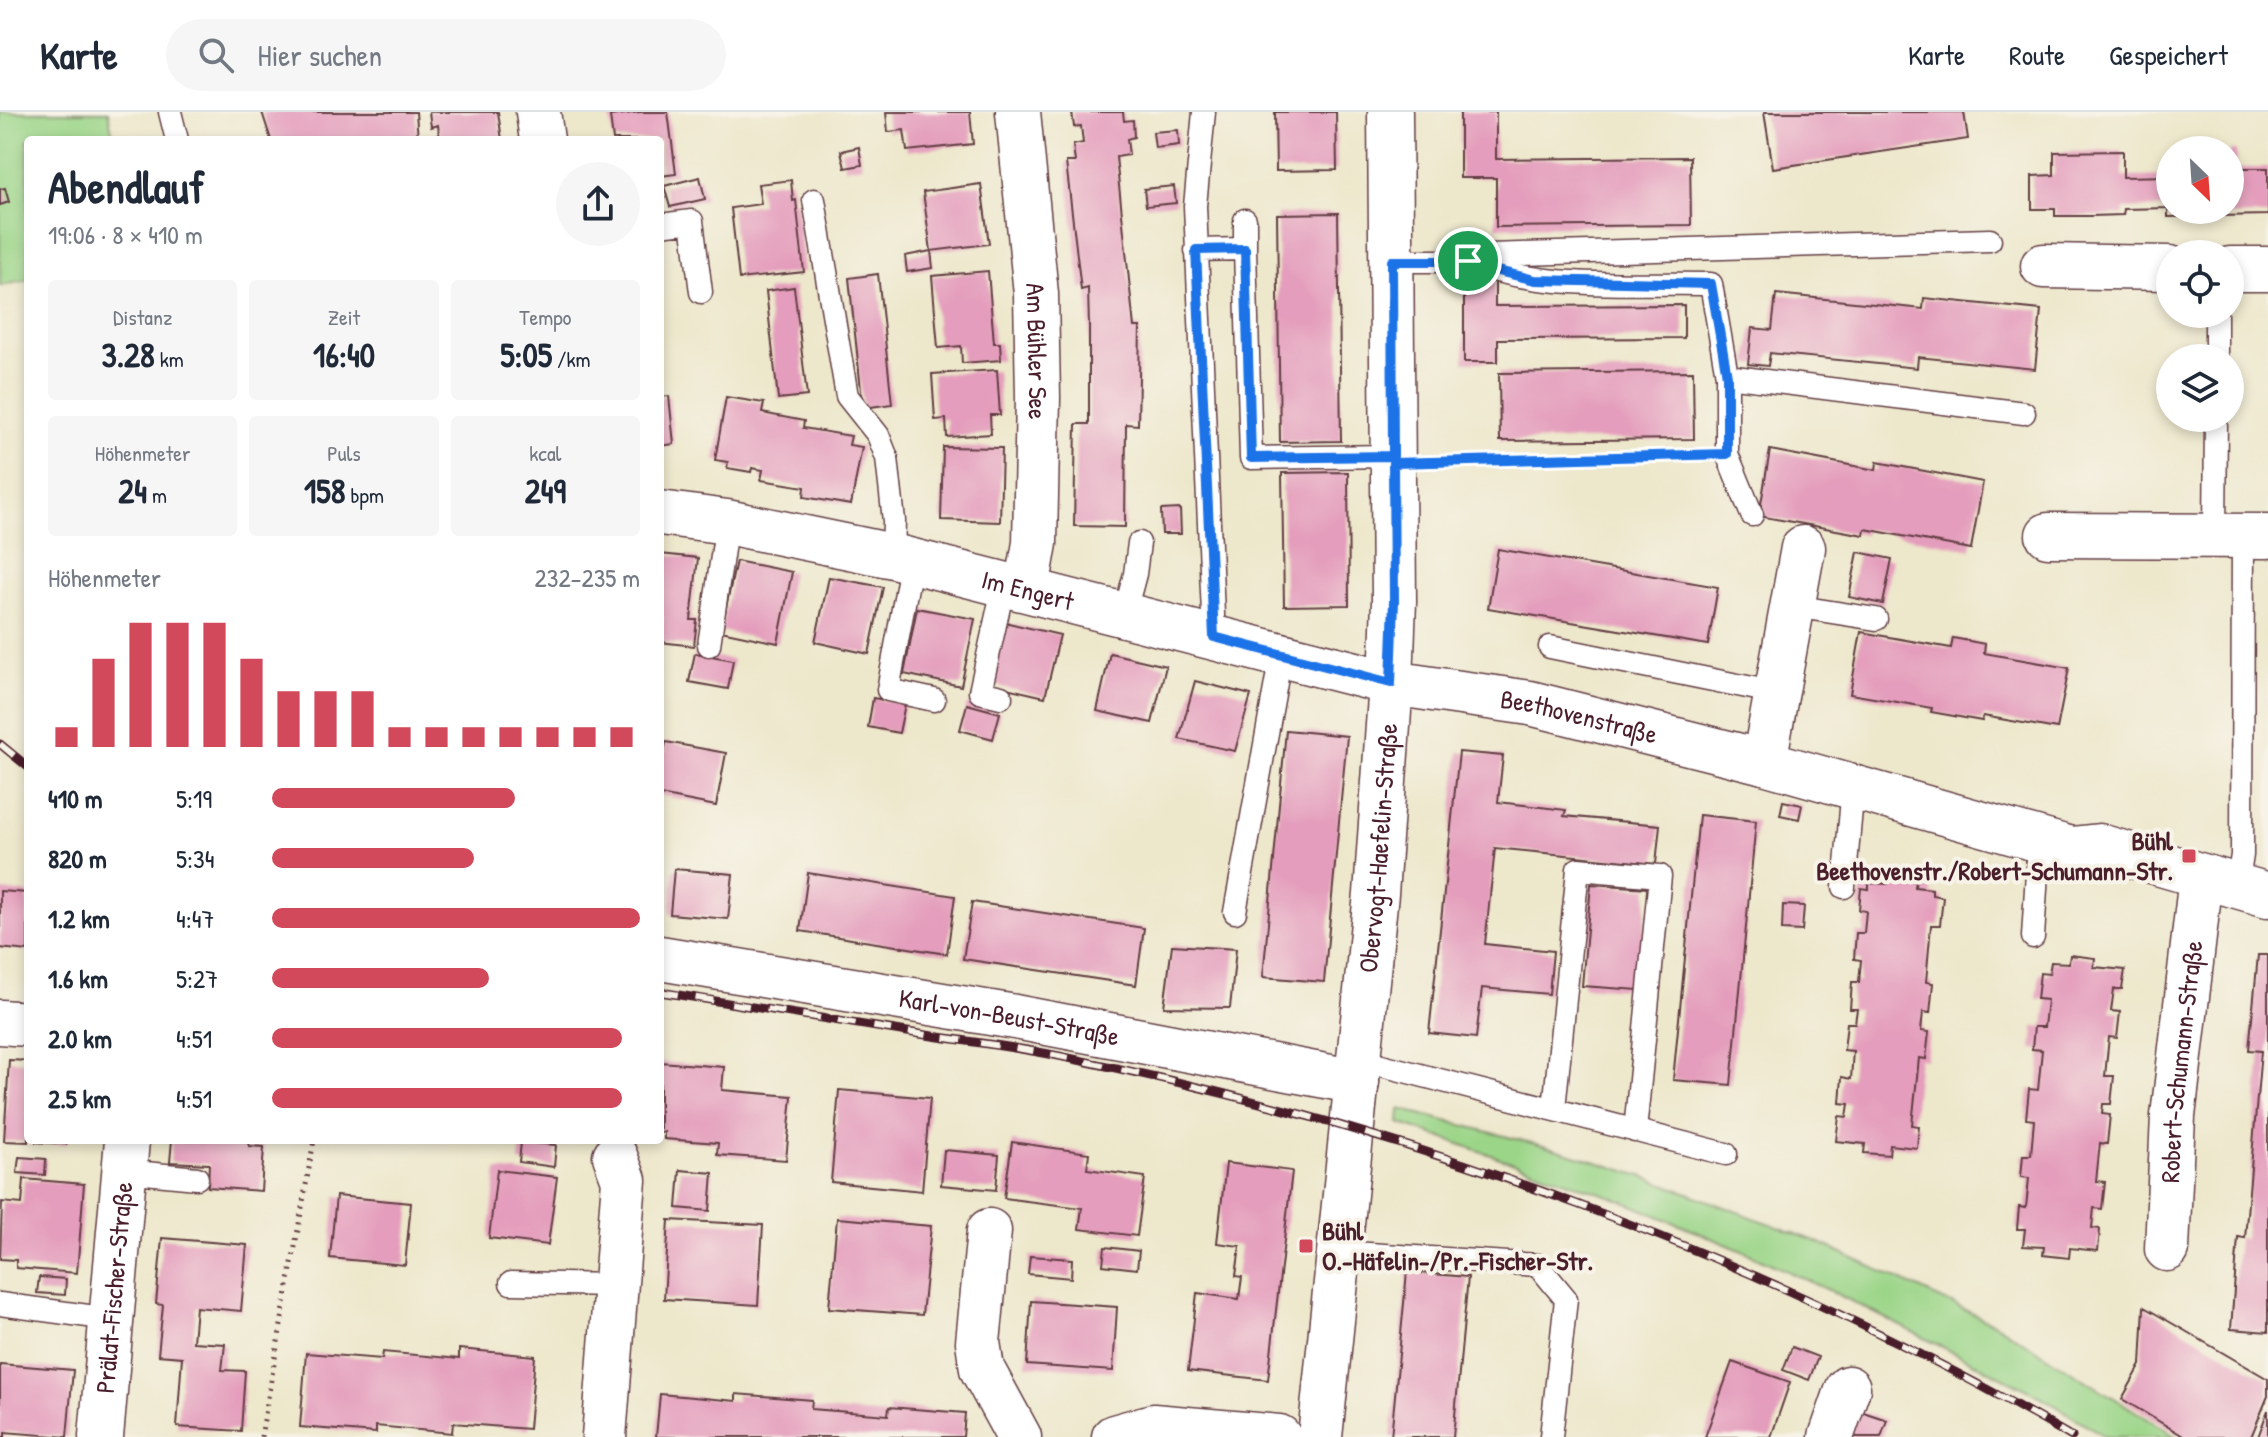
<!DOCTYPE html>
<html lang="de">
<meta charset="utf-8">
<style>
:root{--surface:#fff;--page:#f6f6f7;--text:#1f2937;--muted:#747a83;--line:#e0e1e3;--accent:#d1495b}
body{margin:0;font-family:"Patrick Hand",sans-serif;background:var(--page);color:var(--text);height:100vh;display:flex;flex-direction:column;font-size:30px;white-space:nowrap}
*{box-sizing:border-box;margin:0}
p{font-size:26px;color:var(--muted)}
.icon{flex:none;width:44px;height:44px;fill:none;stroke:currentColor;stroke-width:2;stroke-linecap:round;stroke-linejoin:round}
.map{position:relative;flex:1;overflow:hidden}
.drawer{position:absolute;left:24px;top:24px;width:640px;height:1008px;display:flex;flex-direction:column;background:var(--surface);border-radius:8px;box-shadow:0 4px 12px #0003}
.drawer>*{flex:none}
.needle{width:52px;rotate:155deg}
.tools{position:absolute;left:2156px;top:24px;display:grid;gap:16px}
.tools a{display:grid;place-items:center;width:88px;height:88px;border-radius:50%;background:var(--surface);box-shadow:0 4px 12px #0003;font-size:40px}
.pin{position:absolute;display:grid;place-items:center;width:68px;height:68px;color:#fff;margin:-34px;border:4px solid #fff;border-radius:50%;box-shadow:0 2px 8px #0007}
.round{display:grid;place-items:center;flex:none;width:84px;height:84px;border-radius:42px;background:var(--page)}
.summary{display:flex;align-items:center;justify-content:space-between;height:136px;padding:0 24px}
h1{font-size:44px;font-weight:800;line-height:60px}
.figures{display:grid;grid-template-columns:repeat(3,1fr);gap:12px;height:136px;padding:8px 24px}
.figures div{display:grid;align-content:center;border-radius:8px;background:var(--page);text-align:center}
.figures b{font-size:34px;font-weight:800}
.figures small{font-size:22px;font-weight:400}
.figures p{font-size:22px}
.chart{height:224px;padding:16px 24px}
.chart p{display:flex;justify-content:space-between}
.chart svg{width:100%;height:144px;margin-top:8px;stroke:var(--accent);stroke-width:6}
ul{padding:0 24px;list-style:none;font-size:26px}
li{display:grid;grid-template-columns:128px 96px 1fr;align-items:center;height:60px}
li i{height:20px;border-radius:10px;background:var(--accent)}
header{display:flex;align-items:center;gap:48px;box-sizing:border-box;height:112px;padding:0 40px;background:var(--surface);border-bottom:2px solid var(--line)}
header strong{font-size:38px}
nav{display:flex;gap:44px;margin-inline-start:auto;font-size:28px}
.search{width:560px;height:72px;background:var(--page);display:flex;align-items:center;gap:20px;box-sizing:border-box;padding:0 28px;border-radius:44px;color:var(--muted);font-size:30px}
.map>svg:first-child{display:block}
.green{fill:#9bd588;stroke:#727a5a;stroke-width:2}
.building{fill:#e49dbc}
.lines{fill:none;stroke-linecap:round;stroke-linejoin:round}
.lane-casing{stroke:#623d43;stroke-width:25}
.street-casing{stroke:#623d43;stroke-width:47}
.path{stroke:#623d43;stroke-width:5;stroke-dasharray:2 6;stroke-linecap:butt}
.lane{stroke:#fff;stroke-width:22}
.street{stroke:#fff;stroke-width:44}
.rail-casing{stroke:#4a1f2b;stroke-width:9}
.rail{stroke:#f7f3e8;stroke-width:6;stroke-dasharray:18;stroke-linecap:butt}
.route-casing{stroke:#fff;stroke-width:16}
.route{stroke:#1a73e8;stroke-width:10}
.poi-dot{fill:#d1495b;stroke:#f7f3e8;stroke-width:3}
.labels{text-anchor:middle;stroke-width:8;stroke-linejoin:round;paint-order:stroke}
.street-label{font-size:26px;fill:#4a1f2b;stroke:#f7f3e8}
.poi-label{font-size:26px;font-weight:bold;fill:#4a1f2b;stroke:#f7f3e8;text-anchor:end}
</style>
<header>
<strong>Karte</strong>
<div class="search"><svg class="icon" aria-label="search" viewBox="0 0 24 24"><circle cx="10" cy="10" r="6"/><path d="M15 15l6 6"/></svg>Hier suchen</div>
<nav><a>Karte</a><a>Route</a><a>Gespeichert</a></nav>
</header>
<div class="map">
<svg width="2268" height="1325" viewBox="0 0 2268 1325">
<rect width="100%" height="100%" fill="#f7f3e8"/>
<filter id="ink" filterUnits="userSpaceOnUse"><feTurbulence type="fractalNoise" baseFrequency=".0125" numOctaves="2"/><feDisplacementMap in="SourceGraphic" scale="16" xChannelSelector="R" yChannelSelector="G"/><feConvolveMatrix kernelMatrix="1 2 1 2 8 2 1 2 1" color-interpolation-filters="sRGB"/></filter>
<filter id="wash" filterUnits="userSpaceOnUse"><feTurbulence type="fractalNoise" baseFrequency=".006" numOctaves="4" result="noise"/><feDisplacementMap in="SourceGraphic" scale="32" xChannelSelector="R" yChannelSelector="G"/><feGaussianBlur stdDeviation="1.8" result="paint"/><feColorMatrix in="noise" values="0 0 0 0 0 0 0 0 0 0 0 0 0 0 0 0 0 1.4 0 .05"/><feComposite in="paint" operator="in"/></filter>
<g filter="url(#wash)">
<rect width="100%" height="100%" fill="#ede7cb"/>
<path class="green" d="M0 0H108L114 28H28V168L0 174Z
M1400 997 1555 1037 1651 1067 1818 1130 1995 1212 2177 1325H2106L2040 1284 1835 1181 1745 1140 1615 1086 1399 1011Z"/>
<g id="blocks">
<path class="building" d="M262 0H416L418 28H271Z
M429 0H498L502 28H440L438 13 431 15Z
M640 0H668L676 62 660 64V28H613L610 4Z
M886 0H970L973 32 907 39 904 18 888 20Z
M1072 0H1123L1124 9 1133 8 1134 25 1127 27 1129 43 1116 45 1134 215H1140L1138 313 1126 312 1125 415 1074 414 1076 312H1089V215L1088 176 1081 178 1066 50H1075L1073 33 1083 31 1081 14 1074 15Z
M1275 0H1336L1337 58 1276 59Z
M1460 0H1496V47L1690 45 1691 113 1496 115V66H1460Z
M1764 0H1964L1968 27 1773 56Z
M1178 18 1179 33 1155 36 1153 20Z
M859 35 862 53 845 56 841 39Z
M2123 39V65L2170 64V96L2124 97 2123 103 2091 104H2055V97H2032V64L2054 63V40Z
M2230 39H2236L2237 56H2268V103L2168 105V98H2230Z
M700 65 705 87 670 95 664 74Z
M791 68 793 89 796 88 804 160 739 167 731 96 761 92 758 72Z
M981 72 989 132 931 139 923 80Z
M1174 74 1176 91 1146 94 1144 77Z
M5 76 9 90 0 93V77Z
M1338 101 1341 329 1280 330 1277 102Z
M931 139 933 156 907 160 905 144Z
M988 159 994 231H1000L1001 248 962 251 961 234 938 236 932 164Z
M878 162 892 292 863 296 849 166Z
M1464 167H1495V194L1684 193V226L1498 227V250H1464Z
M794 175 807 284 778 287 766 179Z
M1776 182 1923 197 1924 186 2041 198 2035 257 1918 245 1917 256 1770 241 1768 254 1748 252 1752 216 1772 218Z
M997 258 1000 303H990L991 322 947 325 946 307 935 308 932 262Z
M1693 259 1694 327 1500 329 1499 261Z
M669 284 674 332 660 334V285Z
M726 285 764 291 762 301 804 309 803 316 851 324 849 333 862 335 851 393 804 385 805 375 761 368 763 358 752 356 751 360 727 356 728 350 715 348Z
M943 335 1002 336 1000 410 941 408Z
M1770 338 1876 358 1877 350 1983 370 1971 437 1865 417 1864 423 1759 404Z
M1348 360 1349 493 1284 494 1282 361Z
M1180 397 1181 422H1162L1161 398Z
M1498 437 1718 475 1708 533 1488 496Z
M1858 440 1892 447 1883 492 1849 485Z
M660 442 698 446 691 508H697L694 534 660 530 663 505 660 504Z
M736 449 792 460 778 531 721 519Z
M829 465 883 475 869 542 815 530Z
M917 496 975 507 961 574 904 562Z
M1004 510 1060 523 1045 585 989 572Z
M1861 520 1951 536 1953 526 1985 532 1984 541 2069 556 2057 617 1983 604 1982 609 1931 600 1932 596 1850 582Z
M695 541 733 548 728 577 689 570Z
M1110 541 1166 554 1152 611 1097 599Z
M1195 569 1251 583 1235 639 1179 627Z
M873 586 905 592 899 621 868 615Z
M967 592 1000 601 993 627 960 618Z
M1286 618 1347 624 1324 870 1263 865Z
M666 630 726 641 716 694 660 683V660Z
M1459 640 1503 644 1498 690 1566 698 1564 704 1660 713 1656 752 1495 736 1485 832 1553 839 1549 882 1482 876 1476 926 1429 921Z
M1783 689 1802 693 1799 707 1780 703Z
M1699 703 1756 709 1731 973 1673 968Z
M674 757 733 762 728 807 670 802Z
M808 761 955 784 947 842 800 819Z
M1888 764 1916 767 1915 775 1932 777V783L1943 785 1940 813H1931L1926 870 1933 871 1930 901 1923 900 1921 919 1929 920 1926 947 1919 946 1912 1013 1919 1014 1917 1036 1890 1033 1889 1043 1864 1041 1865 1032 1836 1029 1839 1004 1847 1005 1849 992 1840 991 1842 965 1851 967 1853 939 1844 938 1847 911H1855L1857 897H1850L1852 870H1859L1861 848 1854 847 1856 821H1864L1866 799 1859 798 1861 776 1869 777V771L1888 772Z
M1591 772 1648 776 1639 878 1582 874Z
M0 779 28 781V839L0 836Z
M972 790 1144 816 1136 873 963 847Z
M1783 793 1804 794 1802 819 1782 818Z
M1172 833 1236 837 1230 896 1164 895Z
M2070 843 2095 846 2094 855 2125 858 2122 877H2114L2111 899 2120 900 2117 926 2109 925 2105 964H2114L2111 992H2103L2102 1002 2110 1003 2107 1032 2100 1031 2096 1069 2105 1070 2102 1097 2094 1096 2092 1116 2100 1117 2098 1139 2070 1136 2069 1146 2043 1143 2044 1135 2023 1134 2025 1117H2017L2019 1095 2026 1096 2029 1066 2021 1065 2023 1043H2031L2034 1008 2026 1007 2029 977 2038 978 2042 938 2032 937 2034 915H2044L2047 888 2037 887 2040 861 2049 862 2051 850 2069 851Z
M2258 843H2268V1220L2231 1217 2238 1125 2245 1126 2261 939 2249 938Z
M9 948 28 949V1030L4 1029Z
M660 950 724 955 722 978 792 984 786 1048 717 1043 718 1031 664 1027V1020H660Z
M839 978 930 986 922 1079 831 1070Z
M36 1028H67V1032L36 1030Z
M172 1028H250L249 1034 264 1035 261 1079 208 1075 209 1052 170 1050Z
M521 1030 556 1033 554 1055 519 1050Z
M1012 1030 1089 1041 1087 1057 1145 1065 1137 1124 1079 1117 1082 1096 1004 1086Z
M944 1038 999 1043 996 1078 941 1073Z
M19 1045 46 1047 45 1063 17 1061Z
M1226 1051 1292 1059 1268 1268 1188 1259 1197 1181 1239 1187 1242 1165 1236 1164 1240 1134 1217 1131Z
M497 1058 557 1065 548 1133 489 1126Z
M680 1058 713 1061 710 1099 677 1096Z
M24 1067 84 1072 77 1161 16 1156V1148L0 1147 2 1090 22 1092Z
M336 1084 411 1091 405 1153 330 1146Z
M837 1106 931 1114 922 1203 829 1196Z
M669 1108 763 1113 758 1193 664 1187Z
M162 1126 247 1133 241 1199 196 1195 193 1230 225 1232 222 1258 245 1259 241 1319 177 1315 182 1245 158 1243 163 1193 156 1192Z
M1105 1135 1139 1139 1137 1157 1103 1153Z
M1030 1144 1072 1147 1071 1166 1028 1162Z
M1407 1160 1468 1165 1453 1325H1391Z
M39 1165 66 1167 65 1183 37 1181Z
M1031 1189 1117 1195 1113 1259 1027 1253Z
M2144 1195 2268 1267V1284L2251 1325H2185L2122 1287 2141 1253Z
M1792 1235 1818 1245 1809 1268 1783 1258Z
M459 1237 535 1244 529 1317 453 1311 452 1321 376 1314V1321L300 1315 306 1241 382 1247 383 1240 459 1247Z
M1732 1250 1790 1270 1771 1325H1705Z
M0 1252 73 1258 67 1325 5 1320V1325H0Z
M660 1282 736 1289V1282L812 1288 811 1297 888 1303 889 1295 965 1301 963 1325H656Z
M1854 1297 1887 1308 1881 1325H1845Z
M2268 1298V1325H2258Z"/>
</g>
</g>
<g filter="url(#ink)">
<use href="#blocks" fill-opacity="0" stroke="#623d43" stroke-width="2"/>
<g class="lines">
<defs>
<path id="lane" d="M170 0 177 28
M1204 0 1195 94 1214 525
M814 88 847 284 878 323 887 346 894 409 893 444
M1245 108V137
M660 113 692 109 701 180
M1196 138 1245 137 1251 346 1393 344
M1392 149H1468L1489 143 1990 128
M1468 149C1539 179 1633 170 1711 172L1727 264V342L1752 403
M2216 202V246
M1727 264 2024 301
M2215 423 2216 306
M912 448 888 578 934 588
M1793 494 1876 507
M1124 503 1135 462 1139 431
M709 533 727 410
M1550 535 1777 581
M1001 585 980 580 1004 472
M1844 775 1853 675
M2237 775 2242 743 2243 423
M1235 800 1281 543
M2033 825 2039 728
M1358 947 1726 1042
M1554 997 1578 757 1660 764 1635 1019
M124 1059 197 1066
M1338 1140 1538 1153 1566 1187 1551 1325
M511 1171 614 1173
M0 1192 110 1207"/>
<g id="street">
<path d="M538 0 542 28"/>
<path id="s1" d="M1018 0 1036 182 1038 285 1035 431 1027 477"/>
<path d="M2043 154 2170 156"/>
<path d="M2230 157H2268"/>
<path id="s2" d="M660 401 727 410 893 444 1391 571 1530 591 1764 650 2071 737 2099 734 2268 783"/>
<path d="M2048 423 2268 424"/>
<path d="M1764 650 1803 436"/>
<path id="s3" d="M660 846 1015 905 1357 970"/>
<path d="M0 910 28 912"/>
<path d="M989 1119 978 1230 982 1257 1019 1325"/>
<path id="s4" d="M2167 1137 2173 1004 2201 765"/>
<path id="s5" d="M101 1325 127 1028"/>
<path d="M604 1325 624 1068 615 1044"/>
<path d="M1114 1325 1153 1314 1279 1325"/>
<path id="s6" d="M1320 1325 1376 782 1391 571 1394 489 1390 0"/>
<path d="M1831 1325 1848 1276"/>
</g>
</defs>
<use href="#lane" class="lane-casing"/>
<use href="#street" class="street-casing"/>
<path class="path" d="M1432 350 1698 343
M261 1325 314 1028"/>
<use href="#lane" class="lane"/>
<use href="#street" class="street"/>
<defs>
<path id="rail" d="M0 632 28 655
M660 880C749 894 838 909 926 923 971 930 1016 935 1059 944 1406 1014 1767 1146 2072 1325"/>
</defs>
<use href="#rail" class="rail-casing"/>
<use href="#rail" class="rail"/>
</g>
</g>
<g class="lines" filter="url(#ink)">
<defs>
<path id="route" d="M1245 137 1251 346 1393 344 1392 149H1468L1485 156 1535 168 1711 172 1727 264V342L1393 351 1394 489 1391 571 1214 525 1196 138Z"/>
</defs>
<use href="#route" class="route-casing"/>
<use href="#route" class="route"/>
</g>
<g class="poi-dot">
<rect x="2181" y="736" width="16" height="16" rx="4"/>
<rect x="1298" y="1126" width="16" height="16" rx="4"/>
</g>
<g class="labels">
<g class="street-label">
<text dy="9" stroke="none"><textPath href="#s1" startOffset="240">Am Bühler See</textPath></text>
<text dy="9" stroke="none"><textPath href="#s2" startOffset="376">Im Engert</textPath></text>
<text dy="9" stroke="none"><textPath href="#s2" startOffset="942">Beethovenstraße</textPath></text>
<text dy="9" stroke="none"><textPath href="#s6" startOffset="592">Obervogt-Haefelin-Straße</textPath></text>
<text dy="9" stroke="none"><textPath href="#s3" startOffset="354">Karl-von-Beust-Straße</textPath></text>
<text dy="9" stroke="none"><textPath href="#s4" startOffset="188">Robert-Schumann-Straße</textPath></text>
<text dy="9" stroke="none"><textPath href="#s5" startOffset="150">Prälat-Fischer-Straße</textPath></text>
</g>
<g class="poi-label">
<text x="2173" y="738">Bühl<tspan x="2173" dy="30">Beethovenstr./Robert-Schumann-Str.</tspan></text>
<text x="1322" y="1128" text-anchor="start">Bühl<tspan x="1322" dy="30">O.-Häfelin-/Pr.-Fischer-Str.</tspan></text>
</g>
</g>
</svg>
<div class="tools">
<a><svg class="needle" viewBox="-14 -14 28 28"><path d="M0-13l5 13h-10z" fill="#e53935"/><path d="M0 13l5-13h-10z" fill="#747a83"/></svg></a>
<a><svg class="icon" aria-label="locate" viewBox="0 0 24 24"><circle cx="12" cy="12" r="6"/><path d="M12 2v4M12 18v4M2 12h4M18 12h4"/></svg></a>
<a><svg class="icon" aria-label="layers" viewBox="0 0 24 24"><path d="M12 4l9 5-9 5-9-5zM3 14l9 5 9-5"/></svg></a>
</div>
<div class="pin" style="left:1468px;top:149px;background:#1e9e55"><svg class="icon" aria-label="arrive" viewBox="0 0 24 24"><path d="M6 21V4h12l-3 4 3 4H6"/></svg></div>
<section class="drawer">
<div class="summary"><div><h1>Abendlauf</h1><p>19:06 · 8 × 410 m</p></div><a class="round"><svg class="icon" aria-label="share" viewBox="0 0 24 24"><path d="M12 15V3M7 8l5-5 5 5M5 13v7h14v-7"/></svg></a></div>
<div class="figures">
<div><p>Distanz</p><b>3.28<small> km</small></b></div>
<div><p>Zeit</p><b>16:40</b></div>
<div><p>Tempo</p><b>5:05<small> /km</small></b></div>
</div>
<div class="figures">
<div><p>Höhenmeter</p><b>24<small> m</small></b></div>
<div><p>Puls</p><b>158<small> bpm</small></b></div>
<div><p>kcal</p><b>249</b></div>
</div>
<div class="chart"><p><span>Höhenmeter</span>232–235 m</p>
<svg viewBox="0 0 160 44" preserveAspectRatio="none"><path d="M5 44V38M15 44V17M25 44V6M35 44V6M45 44V6M55 44V17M65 44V27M75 44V27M85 44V27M95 44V38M105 44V38M115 44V38M125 44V38M135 44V38M145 44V38M155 44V38"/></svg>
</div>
<ul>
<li><b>410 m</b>5:19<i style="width:66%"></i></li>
<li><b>820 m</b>5:34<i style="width:55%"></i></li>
<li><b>1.2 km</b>4:47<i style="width:100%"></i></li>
<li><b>1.6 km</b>5:27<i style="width:59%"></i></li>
<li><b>2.0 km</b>4:51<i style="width:95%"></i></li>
<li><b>2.5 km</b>4:51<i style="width:95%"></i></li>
</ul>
</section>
</div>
